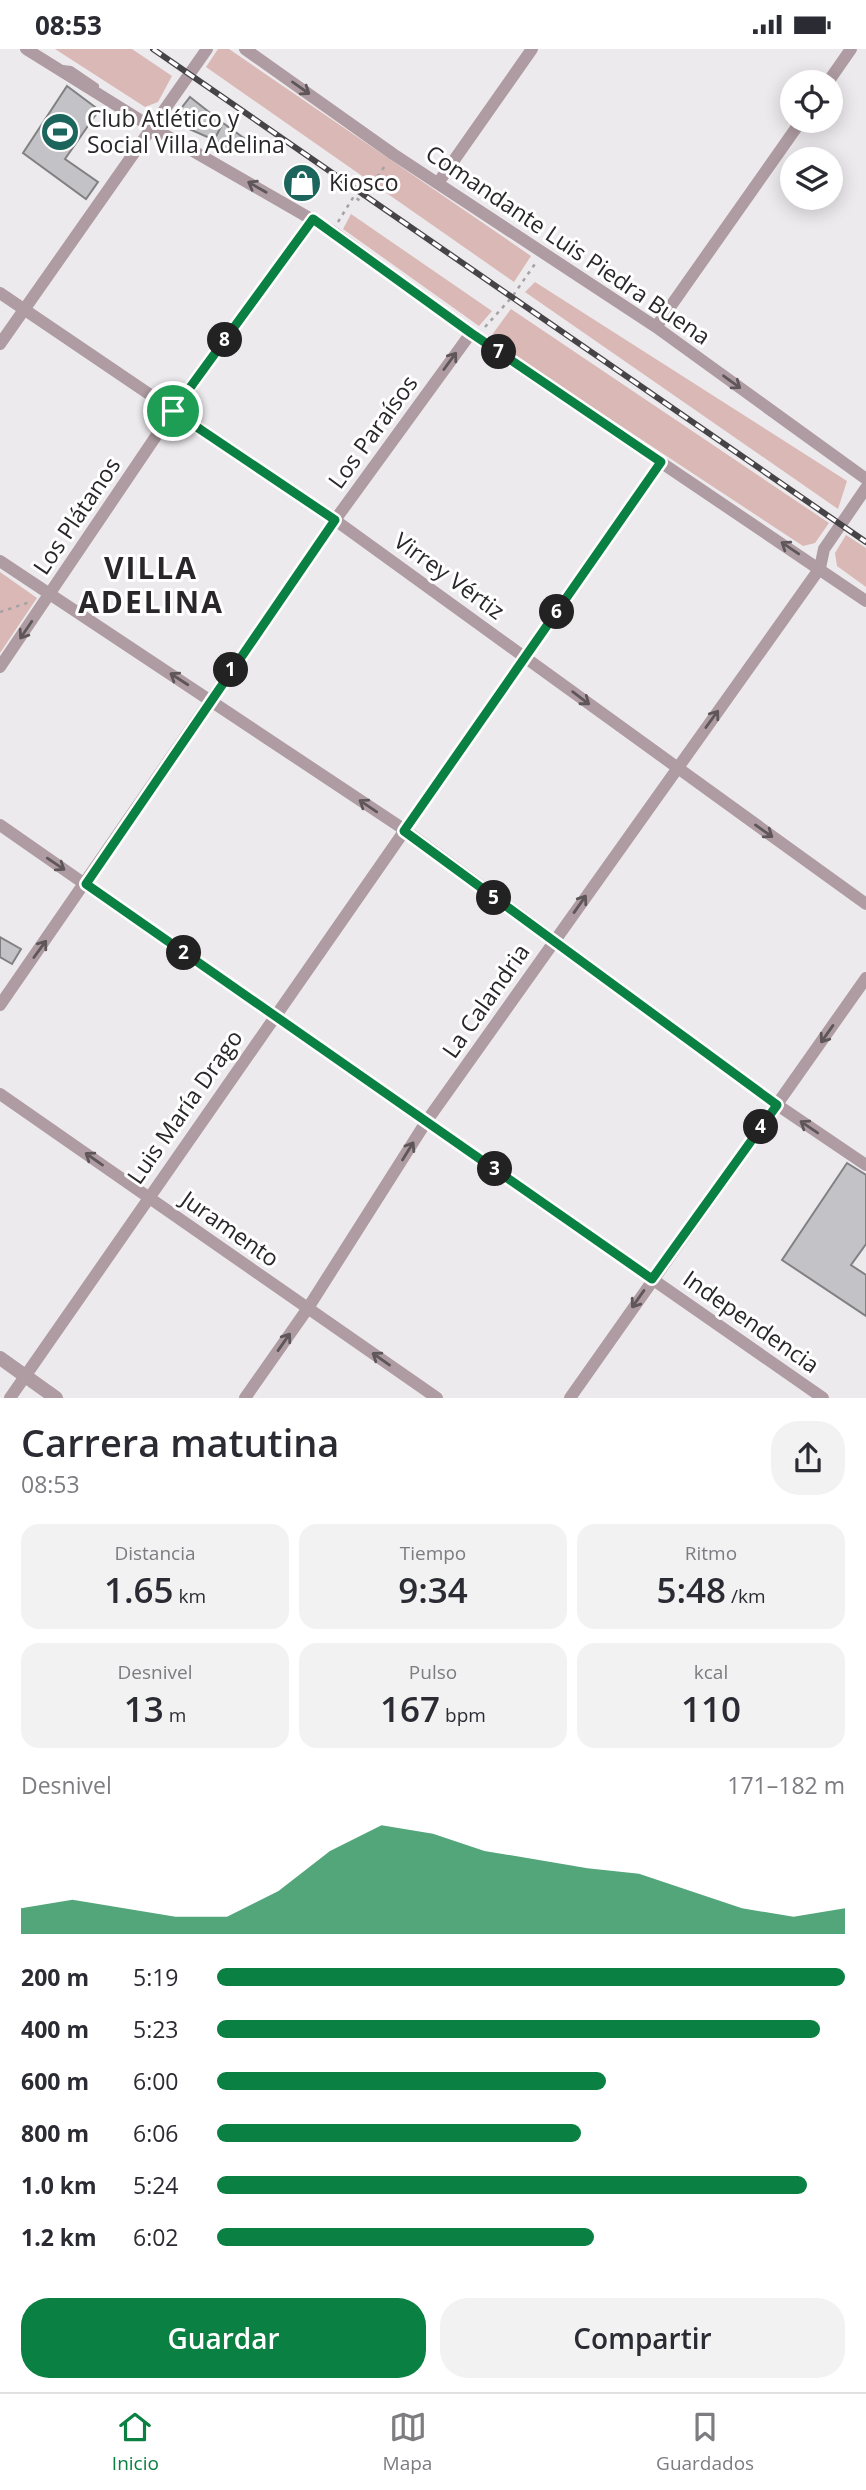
<!DOCTYPE html>
<html lang="es">
<meta charset="utf-8">
<style>
:root{--surface:#fff;--page:#f2f2f3;--text:#2b2b33;--muted:#7c7c81;--line:#e1e1e2;--accent:#0b8043}
body{margin:0;font-family:"Open Sans",sans-serif;background:var(--page);color:var(--text);height:100vh;display:flex;flex-direction:column;font-size:26px;white-space:nowrap}
*{box-sizing:border-box;margin:0}
p{font-size:23px;color:var(--muted)}
.icon{flex:none;width:38px;height:38px;fill:none;stroke:currentColor;stroke-width:2;stroke-linecap:round;stroke-linejoin:round}
.map{position:relative;height:1349px;overflow:hidden}
.panel{display:flex;flex-direction:column;background:var(--surface);flex:1}
.panel>*{flex:none}
.fabs{position:absolute;left:780px;top:21px;display:grid;gap:14px}
.fabs a{display:grid;place-items:center;width:63px;height:63px;border-radius:50%;background:var(--surface);box-shadow:0 4px 18px #0003;font-size:35px}
.pin{position:absolute;display:grid;place-items:center;width:60px;height:60px;color:#fff;margin:-30px;border:4px solid #fff;border-radius:50%;box-shadow:0 2px 7px #0007}
.km{position:absolute;width:35px;height:35px;margin:-18px;border-radius:50%;background:#222;color:#fff;font-size:19px;line-height:35px;text-align:center}
.round{display:grid;place-items:center;flex:none;width:74px;height:74px;border-radius:28px;background:var(--page)}
.head{display:flex;align-items:center;justify-content:space-between;height:119px;padding:0 21px}
h1{font-size:38px;font-weight:600;line-height:52px}
.figures{display:grid;grid-template-columns:repeat(3,1fr);gap:10px;height:119px;padding:7px 21px}
.figures div{display:grid;align-content:center;border-radius:18px;background:var(--page);text-align:center}
.figures b{font-size:35px;font-weight:600}
.figures small{font-size:19px;font-weight:400}
.figures p{font-size:19px}
.chart{height:196px;padding:14px 21px}
.chart p{display:flex;justify-content:space-between}
.chart svg{width:100%;height:126px;margin-top:7px;fill:var(--accent);opacity:.7}
.primary-button{display:flex;gap:14px;margin-top:auto;padding:14px 21px}
.primary-button a{flex:1;height:80px;border-radius:28px;background:var(--accent);color:#fff;font-size:28px;font-weight:600;line-height:80px;text-align:center}
.primary-button a+a{background:var(--page);color:var(--text)}
ul{padding:0 21px;list-style:none;font-size:23px}
li{display:grid;grid-template-columns:112px 84px 1fr;align-items:center;height:52px}
li i{height:18px;border-radius:9px;background:var(--accent)}
.status{display:flex;justify-content:space-between;align-items:center;height:49px;padding:0 35px;background:var(--surface);direction:ltr}
.status svg{height:19px;fill:currentColor}
.menu{display:flex;justify-content:space-around;align-items:center;height:98px;border-top:2px solid var(--line);background:var(--surface);font-size:19px;color:var(--muted)}
.menu a{display:grid;justify-items:center;gap:4px}
.menu .selected{color:var(--accent)}
.map>svg:first-child{display:block}
.green{fill:#d9b8b5}
.building{fill:#c3c2c6;stroke:#818184;stroke-width:2}
.lines{fill:none;stroke-linecap:round;stroke-linejoin:round}
.path{stroke:#a5a2a5;stroke-width:2.5;stroke-dasharray:3.5 5;stroke-linecap:butt}
.service{stroke:#ae9ca2;stroke-width:6}
.minor{stroke:#ae9ca2;stroke-width:12}
.tertiary{stroke:#ae9ca2;stroke-width:14}
.rail-casing{stroke:#464446;stroke-width:6}
.rail{stroke:#fff;stroke-width:3.5;stroke-dasharray:10;stroke-linecap:butt}
.oneway{stroke:#5e5659}
.route-casing{stroke:#fff;stroke-width:14}
.route{stroke:#0b8043;stroke-width:9}
.labels{text-anchor:middle;stroke-width:6;stroke-linejoin:round;paint-order:stroke}
.poi-label{font-size:23px;fill:#292729;stroke:#fff;text-anchor:start}
.street-label{font-size:23px;fill:#292729;stroke:#fff}
.district-label{font-size:30px;font-weight:bold;letter-spacing:2px;fill:#292729;stroke:#fff}
</style>
<div class="status"><b>08:53</b><svg viewBox="0 0 49 12"><path d="M0 12V9h3v3zM5 12V6h3v6zM10 12V3h3v9zM15 12V0h3v12zM26 1h20v11H26zM47 4h2v5h-2z"/></svg></div>
<div class="map">
<svg width="866" height="1349" viewBox="0 0 866 1349">
<rect width="100%" height="100%" fill="#edeaed"/>
<path class="green" d="M55 0H132L172 27 158 53 145 58Z
M218 0H229L531 207 514 233 206 18Z
M351 165 492 262 479 277 343 180Z
M535 233 847 432 838 460 525 243Z
M511 260 829 474 815 494 803 497 489 290Z
M846 486 866 499V538L837 517 835 504Z
M0 523 37 549 0 604Z"/>
<path class="building" d="M67 37 99 61 65 110 98 133 86 150 23 104Z
M190 48 223 74 214 91 178 75 176 66Z
M223 74 248 92 239 105 214 91Z
M298 125 312 135 307 141 291 133Z
M0 888 21 900 12 915 0 908Z
M847 1114 866 1126V1195L851 1216 866 1226V1267L782 1211Z"/>
<g class="lines">
<path class="path" d="M338 173 354 147 360 152 387 114
M485 278 512 248 537 212
M0 563 30 553"/>
<path class="service" d="M63 19 71 20 96 37"/>
<path class="minor" d="M26 0 153 79 332 182 477 289 866 552
M245 0 393 105 656 278 866 430
M828 33 851 0
M438 134 532 0
M0 244 335 471 866 855
M656 278 801 72
M0 295 207 0
M0 512 405 781 770 1051 866 1116
M0 618 173 362 313 170
M0 776 823 1349
M0 956 335 471 471 284
M0 1045 437 1349
M10 1349 661 413
M245 1349 308 1259 426 1073 820 519 824 500 866 439
M570 1349 866 929"/>
<path class="tertiary" d="M0 1309 56 1349"/>
<defs>
<path id="rail" d="M153 0 866 493"/>
</defs>
<use href="#rail" class="rail-casing"/>
<use href="#rail" class="rail"/>
</g>
<defs><path id="oneway-shaft" d="M-6 0H5M1.5-3L5.5 0L1.5 3" fill="none" stroke-width="1.6" stroke-linecap="round" stroke-linejoin="round" transform="scale(1.75)"/></defs>
<g class="oneway">
<use href="#oneway-shaft" transform="translate(301 39) rotate(35)"/>
<use href="#oneway-shaft" transform="translate(257 138) rotate(-150)"/>
<use href="#oneway-shaft" transform="translate(450 312) rotate(-54)"/>
<use href="#oneway-shaft" transform="translate(732 333) rotate(36)"/>
<use href="#oneway-shaft" transform="translate(790 499) rotate(-146)"/>
<use href="#oneway-shaft" transform="translate(26 581) rotate(124)"/>
<use href="#oneway-shaft" transform="translate(179 630) rotate(-147)"/>
<use href="#oneway-shaft" transform="translate(581 649) rotate(37)"/>
<use href="#oneway-shaft" transform="translate(712 670) rotate(-54)"/>
<use href="#oneway-shaft" transform="translate(368 757) rotate(-146)"/>
<use href="#oneway-shaft" transform="translate(764 782) rotate(35)"/>
<use href="#oneway-shaft" transform="translate(56 815) rotate(34)"/>
<use href="#oneway-shaft" transform="translate(580 855) rotate(-55)"/>
<use href="#oneway-shaft" transform="translate(40 900) rotate(-54)"/>
<use href="#oneway-shaft" transform="translate(827 985) rotate(125)"/>
<use href="#oneway-shaft" transform="translate(809 1078) rotate(-146)"/>
<use href="#oneway-shaft" transform="translate(408 1102) rotate(-58)"/>
<use href="#oneway-shaft" transform="translate(94 1110) rotate(-145)"/>
<use href="#oneway-shaft" transform="translate(638 1250) rotate(125)"/>
<use href="#oneway-shaft" transform="translate(284 1293) rotate(-55)"/>
<use href="#oneway-shaft" transform="translate(381 1310) rotate(-145)"/>
</g>
<g class="lines">
<defs>
<path id="route" d="M313 170 471 284 661 413 404 782 777 1056 652 1230 86 835 335 471 173 362Z"/>
</defs>
<use href="#route" class="route-casing"/>
<use href="#route" class="route"/>
</g>
<defs>
<symbol id="stadium-disc" viewBox="-11 -11 22 22"><circle r="9.5" fill="#1c655c" stroke="#fff"/><path d="M0-5a6.5 5 0 1 0 0 10a6.5 5 0 1 0 0-10ZM-3.5-1.8h7v3.6h-7Z" fill="#fff"/></symbol>
<symbol id="shop-disc" viewBox="-11 -11 22 22"><circle r="9.5" fill="#1c655c" stroke="#fff"/><path d="M-5-2.5h2.3a2.7 3.5 0 0 1 5.4 0H5L5.5 6h-11ZM-1.5-2.5h3a1.5 2.3 0 0 0-3 0Z" fill="#fff"/></symbol>
</defs>
<g fill-rule="evenodd">
<use href="#stadium-disc" x="38" y="61" width="44" height="44"/>
<use href="#shop-disc" x="280" y="112" width="44" height="44"/>
</g>
<g class="labels">
<g class="poi-label">
<text x="87" y="78">Club Atlético y<tspan x="87" dy="26">Social Villa Adelina</tspan></text>
<text x="329" y="142">Kiosco</text>
</g>
<g class="street-label">
<text transform="translate(568 196) rotate(34)" y="8">Comandante Luis Piedra Buena</text>
<text transform="translate(373 383) rotate(-54)" y="8">Los Paraísos</text>
<text transform="translate(77 467) rotate(-56)" y="8">Los Plátanos</text>
<text transform="translate(449 527) rotate(36)" y="8">Virrey Vértiz</text>
<text transform="translate(486 952) rotate(-55)" y="8">La Calandria</text>
<text transform="translate(185 1058) rotate(-55)" y="8">Luis María Drago</text>
<text transform="translate(230 1180) rotate(35)" y="8">Juramento</text>
<text transform="translate(751 1273) rotate(35)" y="8">Independencia</text>
</g>
<g class="district-label">
<text x="151" y="530">VILLA<tspan x="151" dy="34">ADELINA</tspan></text>
</g>
</g>
</svg>
<div class="fabs">
<a><svg class="icon" aria-label="locate" viewBox="0 0 24 24"><circle cx="12" cy="12" r="6"/><path d="M12 2v4M12 18v4M2 12h4M18 12h4"/></svg></a>
<a><svg class="icon" aria-label="layers" viewBox="0 0 24 24"><path d="M12 4l9 5-9 5-9-5zM3 14l9 5 9-5"/></svg></a>
</div>
<div class="pin" style="left:173px;top:362px;background:#1e9e55"><svg class="icon" aria-label="arrive" viewBox="0 0 24 24"><path d="M6 21V4h12l-3 4 3 4H6"/></svg></div>
<b class="km" style="left:231px;top:621px">1</b>
<b class="km" style="left:184px;top:904px">2</b>
<b class="km" style="left:495px;top:1120px">3</b>
<b class="km" style="left:761px;top:1078px">4</b>
<b class="km" style="left:494px;top:849px">5</b>
<b class="km" style="left:557px;top:563px">6</b>
<b class="km" style="left:499px;top:303px">7</b>
<b class="km" style="left:225px;top:291px">8</b>
</div>
<section class="panel">
<div class="head"><div><h1>Carrera matutina</h1><p>08:53</p></div><a class="round"><svg class="icon" aria-label="share" viewBox="0 0 24 24"><path d="M12 15V3M7 8l5-5 5 5M5 13v7h14v-7"/></svg></a></div>
<div class="figures">
<div><p>Distancia</p><b>1.65<small> km</small></b></div>
<div><p>Tiempo</p><b>9:34</b></div>
<div><p>Ritmo</p><b>5:48<small> /km</small></b></div>
</div>
<div class="figures">
<div><p>Desnivel</p><b>13<small> m</small></b></div>
<div><p>Pulso</p><b>167<small> bpm</small></b></div>
<div><p>kcal</p><b>110</b></div>
</div>
<div class="chart"><p><span>Desnivel</span>171–182 m</p>
<svg viewBox="0 0 160 44" preserveAspectRatio="none"><path d="M0 44V35L10 32L20 35L30 38L40 38L50 29L60 15L70 6L80 9L90 15L100 18L110 21L120 23L130 29L140 35L150 38L160 35V44z"/></svg>
</div>
<ul>
<li><b>200 m</b>5:19<i style="width:100%"></i></li>
<li><b>400 m</b>5:23<i style="width:96%"></i></li>
<li><b>600 m</b>6:00<i style="width:62%"></i></li>
<li><b>800 m</b>6:06<i style="width:58%"></i></li>
<li><b>1.0 km</b>5:24<i style="width:94%"></i></li>
<li><b>1.2 km</b>6:02<i style="width:60%"></i></li>
</ul>
<div class="primary-button"><a>Guardar</a><a>Compartir</a></div>
</section>
<nav class="menu">
<a class="selected"><svg class="icon" aria-label="home" viewBox="0 0 24 24"><path d="M3 11l9-7 9 7M6 9v11h12V9"/></svg>Inicio</a>
<a><svg class="icon" aria-label="map" viewBox="0 0 24 24"><path d="M3 6l6-2 6 2 6-2v14l-6 2-6-2-6 2zM9 4v14M15 6v14"/></svg>Mapa</a>
<a><svg class="icon" aria-label="saved" viewBox="0 0 24 24"><path d="M7 4h10v16l-5-4-5 4z"/></svg>Guardados</a>
</nav>
